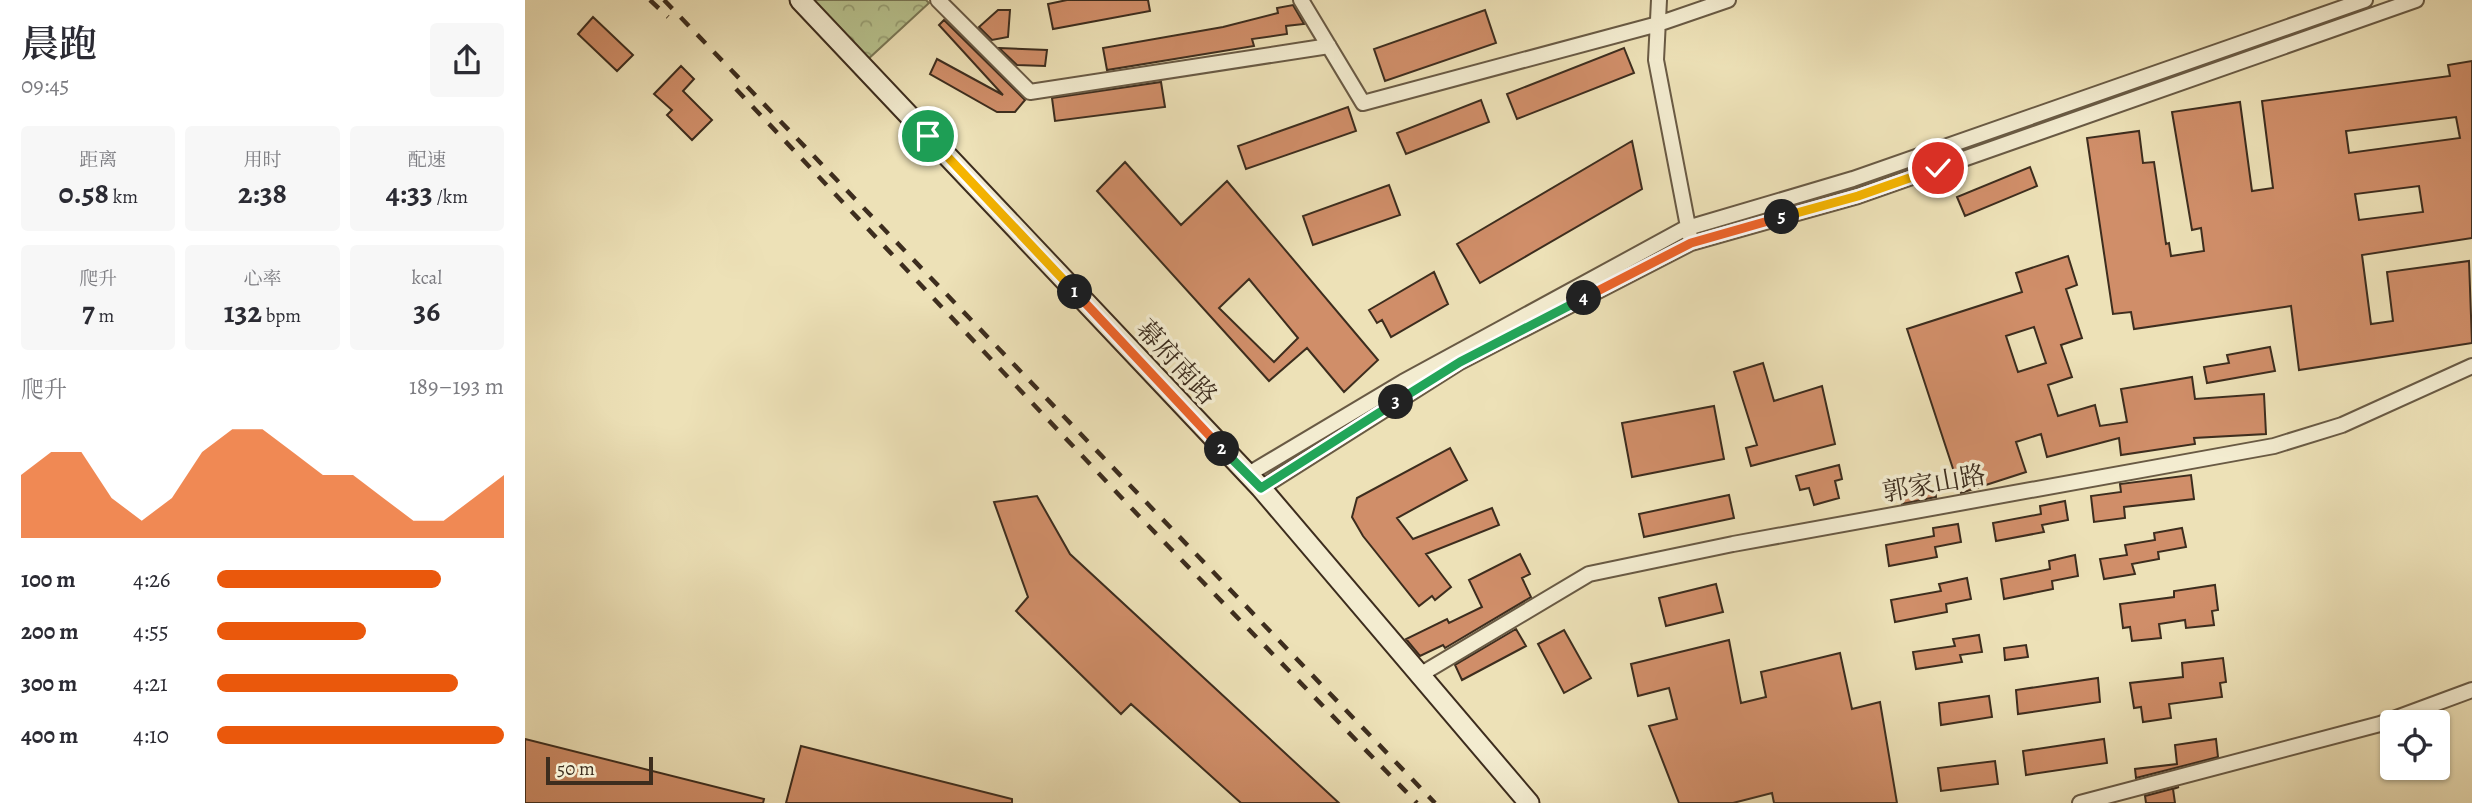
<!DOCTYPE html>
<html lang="zh">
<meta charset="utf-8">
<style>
:root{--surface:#fff;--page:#f7f7f7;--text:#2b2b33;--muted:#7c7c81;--accent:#ea580c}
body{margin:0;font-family:Alegreya,"Noto Serif SC",serif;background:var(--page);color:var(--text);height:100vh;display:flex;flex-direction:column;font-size:26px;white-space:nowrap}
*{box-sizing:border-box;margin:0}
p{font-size:23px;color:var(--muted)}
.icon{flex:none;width:38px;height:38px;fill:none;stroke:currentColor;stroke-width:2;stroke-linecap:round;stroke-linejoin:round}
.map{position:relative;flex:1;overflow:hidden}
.sheet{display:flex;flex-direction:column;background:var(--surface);width:525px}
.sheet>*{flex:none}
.tools{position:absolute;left:1855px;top:710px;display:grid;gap:14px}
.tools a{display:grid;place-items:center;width:70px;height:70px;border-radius:7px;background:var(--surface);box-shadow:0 2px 5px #0004;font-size:35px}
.scale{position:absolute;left:21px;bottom:18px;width:107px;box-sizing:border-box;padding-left:7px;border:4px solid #3d2d1e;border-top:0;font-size:19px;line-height:24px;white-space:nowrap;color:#3d2d1e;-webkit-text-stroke:5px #f3ecd0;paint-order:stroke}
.pin{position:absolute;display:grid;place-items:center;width:60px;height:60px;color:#fff;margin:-30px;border:4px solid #fff;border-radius:50%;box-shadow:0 2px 7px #0007}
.km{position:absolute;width:35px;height:35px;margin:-18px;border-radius:50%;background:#222;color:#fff;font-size:19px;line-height:35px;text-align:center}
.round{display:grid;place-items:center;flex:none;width:74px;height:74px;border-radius:7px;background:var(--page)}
.overview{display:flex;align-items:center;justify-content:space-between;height:119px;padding:0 21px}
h1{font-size:38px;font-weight:600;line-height:52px}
.stats{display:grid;grid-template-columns:repeat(3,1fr);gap:10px;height:119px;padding:7px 21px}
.stats div{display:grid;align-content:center;border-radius:7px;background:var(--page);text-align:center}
.stats b{font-size:30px;font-weight:600}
.stats small{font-size:19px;font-weight:400}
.stats p{font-size:19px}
.chart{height:196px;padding:14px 21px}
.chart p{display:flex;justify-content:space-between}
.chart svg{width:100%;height:126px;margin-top:7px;fill:var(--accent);opacity:.7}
ul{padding:0 21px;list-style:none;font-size:23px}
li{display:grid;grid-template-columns:112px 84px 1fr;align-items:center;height:52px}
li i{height:18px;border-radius:9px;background:var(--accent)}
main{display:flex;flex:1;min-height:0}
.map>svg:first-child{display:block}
.forest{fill:url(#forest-crowns);stroke:#7a7856;stroke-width:2}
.building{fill:#d08e69;stroke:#3d2d1e;stroke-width:2;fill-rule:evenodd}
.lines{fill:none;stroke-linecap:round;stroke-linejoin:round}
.street-casing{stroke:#695a44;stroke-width:18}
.secondary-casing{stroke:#3d2d1e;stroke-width:23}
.street{stroke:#f3ecd0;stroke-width:14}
.secondary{stroke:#f3ecd0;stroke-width:19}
.rail{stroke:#3d2d1e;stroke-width:4.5;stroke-dasharray:12 12;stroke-linecap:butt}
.split-1-casing{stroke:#fff;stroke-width:14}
.split-2-casing{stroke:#fff;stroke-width:14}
.split-3-casing{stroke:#fff;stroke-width:14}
.split-4-casing{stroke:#fff;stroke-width:14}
.split-5-casing{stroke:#fff;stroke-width:14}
.split-6-casing{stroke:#fff;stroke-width:14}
.split-1{stroke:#f5b400;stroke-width:9}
.split-2{stroke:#f0652b;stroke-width:9}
.split-3{stroke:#22a559;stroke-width:9}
.split-4{stroke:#22a559;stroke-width:9}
.split-5{stroke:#f0652b;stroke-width:9}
.split-6{stroke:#f5b400;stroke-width:9}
.labels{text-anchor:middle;stroke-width:7;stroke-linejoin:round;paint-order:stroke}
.street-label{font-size:26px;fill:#3d2d1e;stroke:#f3ecd0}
</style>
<main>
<section class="sheet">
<div class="overview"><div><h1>晨跑</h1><p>09:45</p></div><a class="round"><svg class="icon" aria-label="share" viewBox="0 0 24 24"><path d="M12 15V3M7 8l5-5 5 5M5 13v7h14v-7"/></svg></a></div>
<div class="stats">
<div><p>距离</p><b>0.58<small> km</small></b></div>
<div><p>用时</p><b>2:38</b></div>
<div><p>配速</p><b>4:33<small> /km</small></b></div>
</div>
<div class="stats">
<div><p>爬升</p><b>7<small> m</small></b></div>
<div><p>心率</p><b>132<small> bpm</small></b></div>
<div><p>kcal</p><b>36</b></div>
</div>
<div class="chart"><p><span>爬升</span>189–193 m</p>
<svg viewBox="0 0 160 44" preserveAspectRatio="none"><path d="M0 44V22L10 14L20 14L30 30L40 38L50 30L60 14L70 6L80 6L90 14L100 22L110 22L120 30L130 38L140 38L150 30L160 22V44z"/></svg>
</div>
<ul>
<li><b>100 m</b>4:26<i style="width:78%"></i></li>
<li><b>200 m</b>4:55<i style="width:52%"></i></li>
<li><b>300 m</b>4:21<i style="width:84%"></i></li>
<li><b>400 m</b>4:10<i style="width:100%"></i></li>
</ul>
</section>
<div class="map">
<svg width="1947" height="803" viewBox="0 0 1947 803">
<defs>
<pattern id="forest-crowns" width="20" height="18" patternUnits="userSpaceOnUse" patternTransform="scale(1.75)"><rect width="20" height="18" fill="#b8c38f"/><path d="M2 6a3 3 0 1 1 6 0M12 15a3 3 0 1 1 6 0" fill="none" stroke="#979f74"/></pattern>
</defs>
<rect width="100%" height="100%" fill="#ede1b7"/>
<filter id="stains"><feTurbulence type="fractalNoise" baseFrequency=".00286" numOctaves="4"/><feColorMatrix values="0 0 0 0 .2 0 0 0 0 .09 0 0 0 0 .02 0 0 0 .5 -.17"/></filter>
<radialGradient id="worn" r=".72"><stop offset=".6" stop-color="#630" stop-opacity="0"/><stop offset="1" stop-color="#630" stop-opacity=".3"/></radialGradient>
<path class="forest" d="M282 0H401L404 3 341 61Z"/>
<path class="building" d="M542 0H623L625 11 528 29 523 4Z
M768 5 779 24 761 26 762 34 727 39 729 46 582 70 578 48 698 27 753 13 752 8Z
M473 10H485L483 37 467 40 454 27Z
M960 10 971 43 860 81 849 49Z
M68 17 108 55 92 71 53 34Z
M419 20 500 100 490 112H472L405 74 412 59 478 95 414 25Z
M474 48 522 50 520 66 492 65Z
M1099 48 1109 73 992 119 982 94Z
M1947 61V238L1837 255 1846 324 1868 321 1862 272 1944 261 1947 343 1774 370 1766 306 1609 329 1606 312 1588 314 1562 138 1614 131 1618 163 1629 162 1641 244 1644 243 1646 256 1679 251 1676 228 1667 230 1647 112 1715 102 1727 191 1748 188 1737 101 1925 76 1923 65ZM1931 117 1935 138 1824 153 1821 131ZM1894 186 1898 212 1834 220 1830 194Z
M156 66 169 79 158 91 187 120 167 140 142 115 147 110 129 94Z
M636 82 640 107 530 121 527 98Z
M956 100 964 122 881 154 872 133Z
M823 107 831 131 721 169 713 146Z
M1107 141 1117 189 955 283 932 244Z
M600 162 656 225 702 181 853 360 819 392 782 348 744 381 572 191ZM724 279 773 338 749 362 694 308Z
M1505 167 1512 186 1440 216 1432 197Z
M864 185 875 215 788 245 778 216Z
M1543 256 1552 285 1541 289 1557 338 1536 345 1547 377 1523 385 1533 416 1570 405 1575 426 1602 422 1596 389 1667 377 1670 399 1739 394 1741 434 1669 438 1670 444 1596 455 1594 438 1522 457 1516 434 1491 442 1501 472 1436 493 1382 329 1497 292 1491 273ZM1509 327 1521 363 1493 372 1481 336Z
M909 272 923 304 866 337 857 320 852 323 844 310Z
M1745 347 1750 371 1682 383 1679 367 1704 363 1702 355Z
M1238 363 1249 401 1297 386 1310 444 1226 466 1221 448 1232 445 1209 372Z
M1189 406 1199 459 1107 477 1097 423Z
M925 448 942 480 872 518 888 539 967 508 974 525 901 554 926 587 910 600 907 596 894 606 838 536 827 517 832 498Z
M1314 465 1317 479 1310 481 1314 498 1289 505 1284 488 1275 490 1271 476Z
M1666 475 1669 499 1599 507 1600 518 1569 522 1566 496 1596 492 1595 484Z
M1410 490 1411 497 1377 504 1376 494Z
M1204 495 1209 518 1119 537 1114 514Z
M512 496 545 554 814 803H716L606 704 596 714 491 611 503 597 469 502Z
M1540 501 1543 520 1517 525 1519 532 1471 541 1468 523 1516 514 1515 506Z
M1433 524 1436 542 1410 547 1412 557 1364 566 1361 545 1409 536 1408 528Z
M1657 528 1661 547 1633 552 1634 559 1607 564 1610 574 1579 579 1575 559 1602 555 1600 545 1630 540 1629 533Z
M995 554 1005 574 997 578 1006 597 920 648 918 645 895 656 881 639 922 619 924 623 957 607 944 580Z
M1550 555 1553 576 1527 581 1528 589 1479 599 1476 579 1525 569 1524 561Z
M1442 578 1446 599 1421 604 1422 612 1370 622 1366 600 1416 591 1414 584Z
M1191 584 1198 612 1141 626 1134 598Z
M1690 585 1693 610 1687 611 1689 625 1661 628 1660 620 1634 624 1636 638 1607 641 1605 627 1598 628 1595 604 1649 597V591Z
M991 629 1001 646 937 680 930 665Z
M1039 630 1066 678 1039 693 1013 644Z
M1454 635 1457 652 1435 655 1437 662 1391 669 1388 652 1430 646 1428 639Z
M1204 640 1216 703 1241 697 1236 672 1315 653 1327 709 1355 702 1372 803H1249L1247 793 1208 803H1154L1124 726 1152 719 1144 688 1113 696 1106 664Z
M1501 645 1503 657 1480 660 1479 648Z
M1698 658 1701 682 1695 683 1697 697 1644 704 1646 718 1618 722 1616 707 1609 708 1605 683 1658 677 1657 663Z
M1573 678 1575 702 1493 714 1491 690Z
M1464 696 1467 717 1416 725 1414 703Z
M0 739 239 799 238 803H0Z
M1579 739 1582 763 1501 775 1498 751Z
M1691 739 1693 757 1611 778 1610 769 1652 764 1650 745Z
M276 746 487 799V803H261Z
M1470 761 1473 784 1416 791 1413 768Z
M1654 787 1648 789 1650 803H1621L1620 796Z"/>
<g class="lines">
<defs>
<path id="street" d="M413 0 505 92 804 46
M776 0 838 103 1133 24 1203 0
M1134 0 1131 60 1165 237
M722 475 878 382 1159 229 1328 179 1840 0
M736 488 935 362 1166 243 1333 196 1891 0
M893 676 1064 574 1208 544 1749 446 1817 425 1947 366
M1555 803 1855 724 1947 690"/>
<path id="secondary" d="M275 0 736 488 1004 803"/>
</defs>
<use href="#street" class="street-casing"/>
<use href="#secondary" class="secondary-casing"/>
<use href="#street" class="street"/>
<use href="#secondary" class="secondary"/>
<path class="rail" d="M125 0 143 17
M139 0 910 803
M211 89 613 515 892 803"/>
</g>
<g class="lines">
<defs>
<path id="split-1" d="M403 136 550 292"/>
<path id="split-2" d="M550 292 697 449"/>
<path id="split-3" d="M697 449 736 488 871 402"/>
<path id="split-4" d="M871 402 935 362 1059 298"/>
<path id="split-5" d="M1059 298 1166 243 1257 217"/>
<path id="split-6" d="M1257 217 1333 196 1413 168"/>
</defs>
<use href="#split-1" class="split-1-casing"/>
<use href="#split-2" class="split-2-casing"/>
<use href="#split-3" class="split-3-casing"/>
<use href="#split-4" class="split-4-casing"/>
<use href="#split-5" class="split-5-casing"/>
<use href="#split-6" class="split-6-casing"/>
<use href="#split-1" class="split-1"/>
<use href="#split-2" class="split-2"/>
<use href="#split-3" class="split-3"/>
<use href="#split-4" class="split-4"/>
<use href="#split-5" class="split-5"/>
<use href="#split-6" class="split-6"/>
</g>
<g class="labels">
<g class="street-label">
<text transform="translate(652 362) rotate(47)" y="9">幕府南路</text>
<text transform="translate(1409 483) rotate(-10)" y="9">郭家山路</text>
</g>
</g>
<rect width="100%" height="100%" filter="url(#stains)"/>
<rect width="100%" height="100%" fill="url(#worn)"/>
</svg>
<div class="tools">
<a><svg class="icon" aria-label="locate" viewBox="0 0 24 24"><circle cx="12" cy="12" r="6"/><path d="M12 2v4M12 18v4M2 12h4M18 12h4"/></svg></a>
</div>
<div class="scale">50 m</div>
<div class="pin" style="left:403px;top:136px;background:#1e9e55"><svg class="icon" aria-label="arrive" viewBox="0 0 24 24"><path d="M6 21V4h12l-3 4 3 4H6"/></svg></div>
<div class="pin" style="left:1413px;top:168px;background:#d93025"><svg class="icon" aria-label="check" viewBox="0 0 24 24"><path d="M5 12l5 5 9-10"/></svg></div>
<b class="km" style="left:550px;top:292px">1</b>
<b class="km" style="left:697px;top:449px">2</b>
<b class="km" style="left:871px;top:402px">3</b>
<b class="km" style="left:1059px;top:298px">4</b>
<b class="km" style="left:1257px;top:217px">5</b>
</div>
</main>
